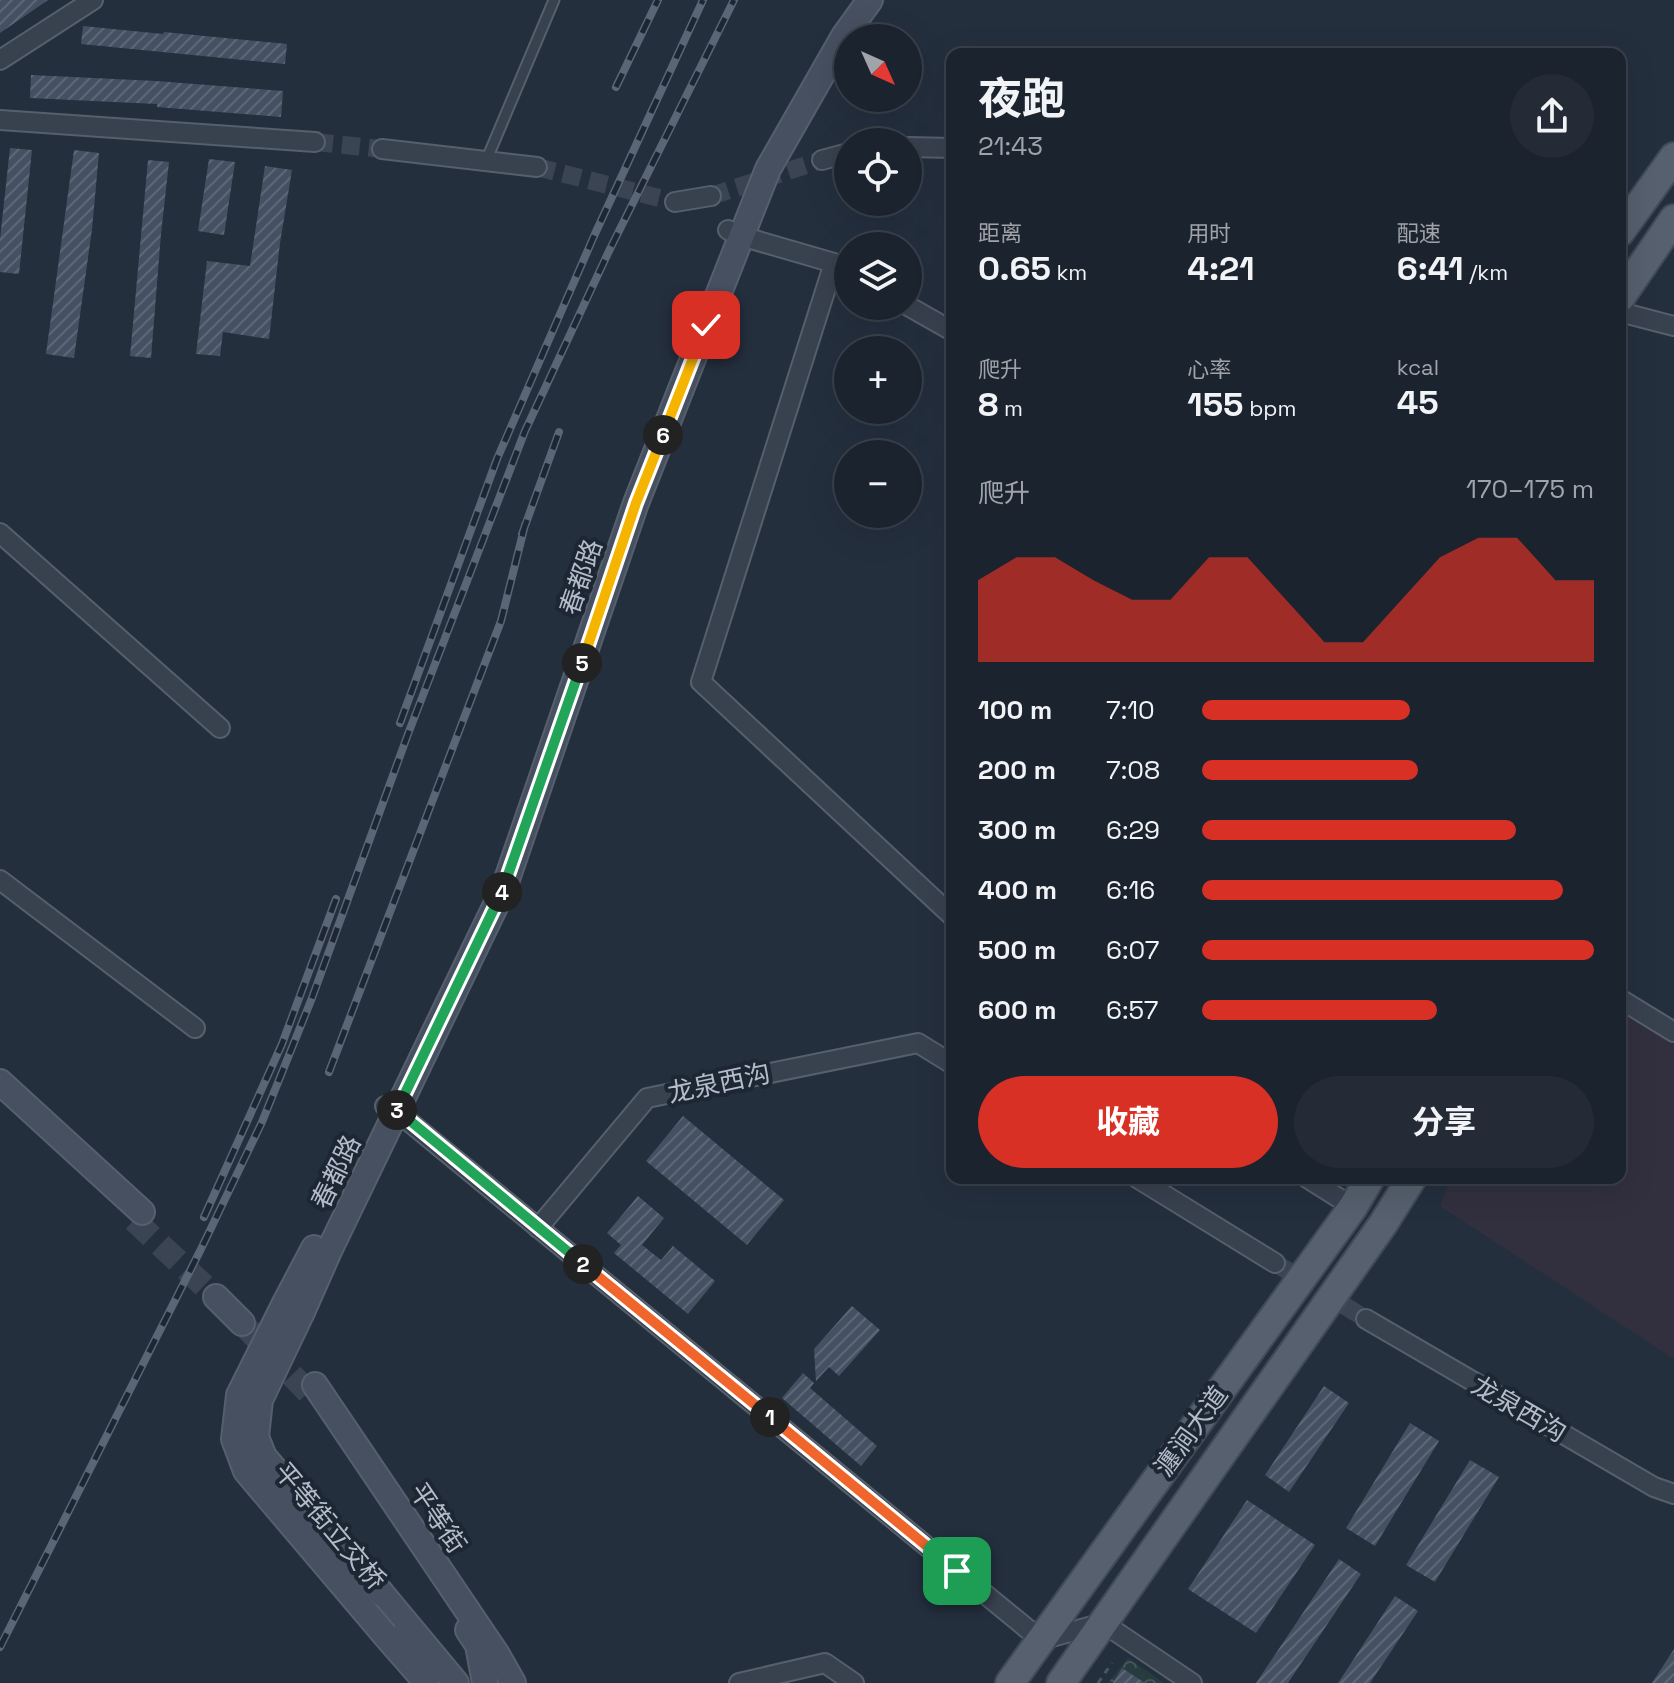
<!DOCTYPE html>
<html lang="zh">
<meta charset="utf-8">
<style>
:root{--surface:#1b232e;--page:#242b36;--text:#f1f3f6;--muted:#a0a4aa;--line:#39404a;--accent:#d93025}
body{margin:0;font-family:"Space Grotesk","Noto Sans SC",sans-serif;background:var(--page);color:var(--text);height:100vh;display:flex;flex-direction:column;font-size:30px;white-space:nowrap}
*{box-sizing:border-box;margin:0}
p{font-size:26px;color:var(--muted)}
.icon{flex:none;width:44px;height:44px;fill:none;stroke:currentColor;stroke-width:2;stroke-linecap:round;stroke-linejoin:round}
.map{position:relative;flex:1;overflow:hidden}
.side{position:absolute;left:946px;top:48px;width:680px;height:1136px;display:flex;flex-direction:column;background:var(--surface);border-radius:16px;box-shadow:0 8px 32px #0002,0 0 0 2px var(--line)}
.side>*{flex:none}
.needle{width:52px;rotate:135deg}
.buttons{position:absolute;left:834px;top:24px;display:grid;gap:16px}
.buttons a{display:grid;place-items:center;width:88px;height:88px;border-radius:50%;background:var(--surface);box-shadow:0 8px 32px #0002,0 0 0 2px var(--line);font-size:40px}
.pin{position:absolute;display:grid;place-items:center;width:68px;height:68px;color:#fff;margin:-34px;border-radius:16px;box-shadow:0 4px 12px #0006}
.km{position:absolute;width:40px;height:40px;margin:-20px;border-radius:50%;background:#222;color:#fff;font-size:22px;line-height:40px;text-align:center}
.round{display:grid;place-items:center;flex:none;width:84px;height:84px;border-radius:42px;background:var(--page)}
.head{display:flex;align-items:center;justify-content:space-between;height:136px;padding:0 32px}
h1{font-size:44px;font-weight:700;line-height:60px}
.figures{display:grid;grid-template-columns:repeat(3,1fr);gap:12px;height:136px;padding:8px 32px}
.figures div{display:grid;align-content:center}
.figures b{font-size:34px;font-weight:700}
.figures small{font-size:22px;font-weight:400}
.figures p{font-size:22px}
.chart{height:224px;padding:16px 32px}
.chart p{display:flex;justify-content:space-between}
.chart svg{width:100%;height:144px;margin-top:8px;fill:var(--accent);opacity:.7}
.primary-button{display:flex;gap:16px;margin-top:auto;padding:16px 32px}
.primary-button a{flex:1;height:92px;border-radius:48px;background:var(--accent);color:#fff;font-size:32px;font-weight:700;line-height:92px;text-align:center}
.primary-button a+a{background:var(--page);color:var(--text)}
ul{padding:0 32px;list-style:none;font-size:26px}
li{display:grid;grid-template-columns:128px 96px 1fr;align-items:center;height:60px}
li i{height:20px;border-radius:10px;background:var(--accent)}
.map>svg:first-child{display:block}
.medical{fill:#32303f}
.park{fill:url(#park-crowns)}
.building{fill:url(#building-hatch)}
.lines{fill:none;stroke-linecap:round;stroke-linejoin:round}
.street-tunnel{stroke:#3a4453;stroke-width:18;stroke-dasharray:18 9;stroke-linecap:butt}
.secondary-tunnel{stroke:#3a4453;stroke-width:24;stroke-dasharray:24 12;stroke-linecap:butt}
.lane-casing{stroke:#565f6c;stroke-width:13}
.street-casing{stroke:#565f6c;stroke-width:22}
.secondary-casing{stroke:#565f6c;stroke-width:28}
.primary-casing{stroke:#414a57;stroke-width:32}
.path{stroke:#44595c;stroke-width:3;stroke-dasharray:6 6;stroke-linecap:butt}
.lane{stroke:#38414e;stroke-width:9}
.street{stroke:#38414e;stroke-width:18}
.secondary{stroke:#465061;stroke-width:24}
.primary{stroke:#56606e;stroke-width:28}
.rail-casing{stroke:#5a6575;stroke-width:8}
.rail{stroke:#1d2633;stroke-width:5;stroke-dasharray:15;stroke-linecap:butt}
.secondary-bridge-casing{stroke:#565f6c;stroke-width:28;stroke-linecap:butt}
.secondary-bridge{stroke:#465061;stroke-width:24}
.split-1-casing{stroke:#fff;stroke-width:16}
.split-2-casing{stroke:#fff;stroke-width:16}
.split-3-casing{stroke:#fff;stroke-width:16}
.split-4-casing{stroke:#fff;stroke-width:16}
.split-5-casing{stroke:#fff;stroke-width:16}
.split-6-casing{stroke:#fff;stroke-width:16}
.split-7-casing{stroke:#fff;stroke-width:16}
.split-1{stroke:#f0652b;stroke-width:10}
.split-2{stroke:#f0652b;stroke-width:10}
.split-3{stroke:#22a559;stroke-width:10}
.split-4{stroke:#22a559;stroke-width:10}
.split-5{stroke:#22a559;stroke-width:10}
.split-6{stroke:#f5b400;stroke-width:10}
.split-7{stroke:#f5b400;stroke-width:10}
.labels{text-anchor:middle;stroke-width:8;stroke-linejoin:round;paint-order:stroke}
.street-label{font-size:26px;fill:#b4bcc9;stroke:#1d2633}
</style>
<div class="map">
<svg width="1674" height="1683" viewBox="0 0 1674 1683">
<defs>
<pattern id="park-crowns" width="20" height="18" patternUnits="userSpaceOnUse" patternTransform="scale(2)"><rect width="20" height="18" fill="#263c3f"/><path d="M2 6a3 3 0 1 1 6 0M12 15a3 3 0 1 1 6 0" fill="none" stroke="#435659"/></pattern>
<pattern id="building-hatch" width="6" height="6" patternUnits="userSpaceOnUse" patternTransform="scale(2)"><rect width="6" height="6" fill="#455162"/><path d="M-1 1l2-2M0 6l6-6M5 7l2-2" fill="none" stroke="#5d6877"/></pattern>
</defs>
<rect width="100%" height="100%" fill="#242f3e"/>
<path class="medical" d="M1620 1012 1674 1044V1359L1440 1206 1451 1178H1620Z"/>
<path class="park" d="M1128 1658 1164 1683H1108Z"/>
<path class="building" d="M0 0H48L0 33Z
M83 26 163 34 164 32 287 44 285 64 81 44Z
M31 75 156 81 283 91 281 117 157 107V104L30 98Z
M10 148 32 150 19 274 0 272V239Z
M74 150 99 153 92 229 74 358 46 354Z
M209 159 235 162 224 235 198 231Z
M148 160 169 162 161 234 151 358 130 356Z
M265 166 292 170 280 243 269 339 223 332 220 356 196 354 207 261 250 266Z
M683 1116 784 1200 747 1245 646 1161Z
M638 1196 664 1218 642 1245 661 1260 673 1246 715 1281 688 1314 614 1253 621 1245 607 1233Z
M852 1306 880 1330 839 1376 829 1367 816 1381 814 1349Z
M803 1373 814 1383 810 1388 877 1446 861 1466 782 1398Z
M1324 1386 1349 1403 1289 1492 1265 1475Z
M1410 1423 1439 1441 1375 1546 1346 1528Z
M1470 1460 1499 1477 1435 1582 1406 1565Z
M1247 1500 1315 1545 1256 1633 1188 1589Z
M1339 1559 1361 1574 1288 1683H1256Z
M1395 1596 1418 1611 1370 1683H1338Z
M1674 1649V1683H1652Z
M1122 1668 1145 1683H1113Z"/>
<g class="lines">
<path class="street-tunnel" d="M315 142 382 149
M537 167 675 202
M711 196 822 160
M1275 1263 1366 1319"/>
<path class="secondary-tunnel" d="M134 1220 216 1297
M242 1323 309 1393"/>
<defs>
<path id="lane" d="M486 161 554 0"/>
<path id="street" d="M0 60 93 0
M0 120 315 142
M908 147 952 148
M382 149 537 167
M822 160 848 153
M675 202 711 196
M728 230 741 236 834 263 848 271
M834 263 701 682 952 916
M908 306 952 331
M1620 312 1674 326
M0 533 220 728
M0 880 195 1028
M1620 999 1674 1032
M385 1106 396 1111 1041 1640 1103 1623 1192 1683
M1137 1178 1275 1263
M1307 1178 1353 1207
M538 1228 647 1098 918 1043 952 1064
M1366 1319 1654 1487 1674 1494
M739 1683 825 1663 854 1683"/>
<path id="secondary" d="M0 1082 142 1212
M216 1297 242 1323
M285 1303 314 1248
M302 1312 329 1251 504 888 636 503 768 169 844 36 870 0
M315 1385 496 1653 513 1683
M382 1594 456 1683
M468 1630 478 1645 485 1683
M385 1635 427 1683"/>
<path id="primary" d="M1620 232 1674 157
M1620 298 1674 219
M1010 1683 1353 1207 1370 1178
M1061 1683 1383 1224 1412 1178"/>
</defs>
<use href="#lane" class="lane-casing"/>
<use href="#street" class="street-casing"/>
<use href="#secondary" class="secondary-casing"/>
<use href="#primary" class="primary-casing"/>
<path class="path" d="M1098 1683 1112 1663"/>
<use href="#lane" class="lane"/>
<use href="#street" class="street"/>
<use href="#secondary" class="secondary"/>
<use href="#primary" class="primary"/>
<defs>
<path id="rail" d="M616 87 658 0
M522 534 559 432
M400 723 497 459 594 236 703 0
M329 1072 501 621 525 525
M204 1217 282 1044 336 899
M0 1647 201 1249 262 1122 312 998 408 734 525 431 609 251 734 0"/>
</defs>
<use href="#rail" class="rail-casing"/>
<use href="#rail" class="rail"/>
<defs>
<path id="secondary-bridge" d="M285 1303 239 1395 234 1439 246 1471 385 1635
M302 1312 260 1400 256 1437 264 1457 382 1594"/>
</defs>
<use href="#secondary-bridge" class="secondary-bridge-casing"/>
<use href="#secondary-bridge" class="secondary-bridge"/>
</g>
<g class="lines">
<defs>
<path id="split-1" d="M770 1417 957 1571"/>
<path id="split-2" d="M583 1264 770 1417"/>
<path id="split-3" d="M397 1110 583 1264"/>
<path id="split-4" d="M397 1110 502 892"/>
<path id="split-5" d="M502 892 582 663"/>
<path id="split-6" d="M582 663 636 503 663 435"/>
<path id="split-7" d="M663 435 706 325"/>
</defs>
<use href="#split-1" class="split-1-casing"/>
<use href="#split-2" class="split-2-casing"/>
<use href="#split-3" class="split-3-casing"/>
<use href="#split-4" class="split-4-casing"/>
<use href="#split-5" class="split-5-casing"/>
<use href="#split-6" class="split-6-casing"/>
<use href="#split-7" class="split-7-casing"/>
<use href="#split-1" class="split-1"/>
<use href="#split-2" class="split-2"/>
<use href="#split-3" class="split-3"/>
<use href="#split-4" class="split-4"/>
<use href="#split-5" class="split-5"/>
<use href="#split-6" class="split-6"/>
<use href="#split-7" class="split-7"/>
</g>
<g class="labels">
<g class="street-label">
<text transform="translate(581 577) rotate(-71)" y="9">春都路</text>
<text transform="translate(719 1083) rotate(-12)" y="9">龙泉西沟</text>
<text transform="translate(336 1172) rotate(-64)" y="9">春都路</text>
<text transform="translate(1519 1409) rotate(30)" y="9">龙泉西沟</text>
<text transform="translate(1191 1431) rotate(-54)" y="9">瀍涧大道</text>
<text transform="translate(438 1518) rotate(56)" y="9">平等街</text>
<text transform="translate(330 1526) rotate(50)" y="9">平等街立交桥</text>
</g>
</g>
</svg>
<div class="buttons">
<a><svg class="needle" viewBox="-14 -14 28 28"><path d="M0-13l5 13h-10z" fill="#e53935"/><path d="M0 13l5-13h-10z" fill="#a0a4aa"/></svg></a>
<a><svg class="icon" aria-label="locate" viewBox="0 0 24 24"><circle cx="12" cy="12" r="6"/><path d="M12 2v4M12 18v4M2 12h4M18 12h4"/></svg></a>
<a><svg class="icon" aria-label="layers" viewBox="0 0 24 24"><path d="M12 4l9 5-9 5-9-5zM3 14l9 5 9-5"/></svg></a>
<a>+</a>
<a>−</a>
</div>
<div class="pin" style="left:957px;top:1571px;background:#1e9e55"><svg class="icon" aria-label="arrive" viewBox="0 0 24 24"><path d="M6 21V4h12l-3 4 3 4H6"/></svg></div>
<div class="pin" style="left:706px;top:325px;background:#d93025"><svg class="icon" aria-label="check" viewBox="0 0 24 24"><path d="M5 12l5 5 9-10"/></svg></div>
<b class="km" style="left:770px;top:1417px">1</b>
<b class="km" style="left:583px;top:1264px">2</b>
<b class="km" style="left:397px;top:1110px">3</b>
<b class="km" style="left:502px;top:892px">4</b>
<b class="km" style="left:582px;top:663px">5</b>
<b class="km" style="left:663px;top:435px">6</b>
<section class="side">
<div class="head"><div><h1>夜跑</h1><p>21:43</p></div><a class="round"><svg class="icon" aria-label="share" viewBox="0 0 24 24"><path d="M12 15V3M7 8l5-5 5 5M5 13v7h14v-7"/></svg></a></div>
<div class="figures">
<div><p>距离</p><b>0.65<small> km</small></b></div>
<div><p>用时</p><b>4:21</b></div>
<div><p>配速</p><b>6:41<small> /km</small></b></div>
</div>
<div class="figures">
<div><p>爬升</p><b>8<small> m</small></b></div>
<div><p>心率</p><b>155<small> bpm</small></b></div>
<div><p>kcal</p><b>45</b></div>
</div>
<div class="chart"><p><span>爬升</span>170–175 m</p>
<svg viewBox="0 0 160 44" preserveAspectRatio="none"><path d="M0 44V19L10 12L20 12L30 19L40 25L50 25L60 12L70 12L80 25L90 38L100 38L110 25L120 12L130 6L140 6L150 19L160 19V44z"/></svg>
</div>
<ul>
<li><b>100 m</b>7:10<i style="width:53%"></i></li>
<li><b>200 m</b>7:08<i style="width:55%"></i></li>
<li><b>300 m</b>6:29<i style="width:80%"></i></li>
<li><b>400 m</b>6:16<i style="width:92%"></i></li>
<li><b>500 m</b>6:07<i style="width:100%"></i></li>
<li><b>600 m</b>6:57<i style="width:60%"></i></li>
</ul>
<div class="primary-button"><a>收藏</a><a>分享</a></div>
</section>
</div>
